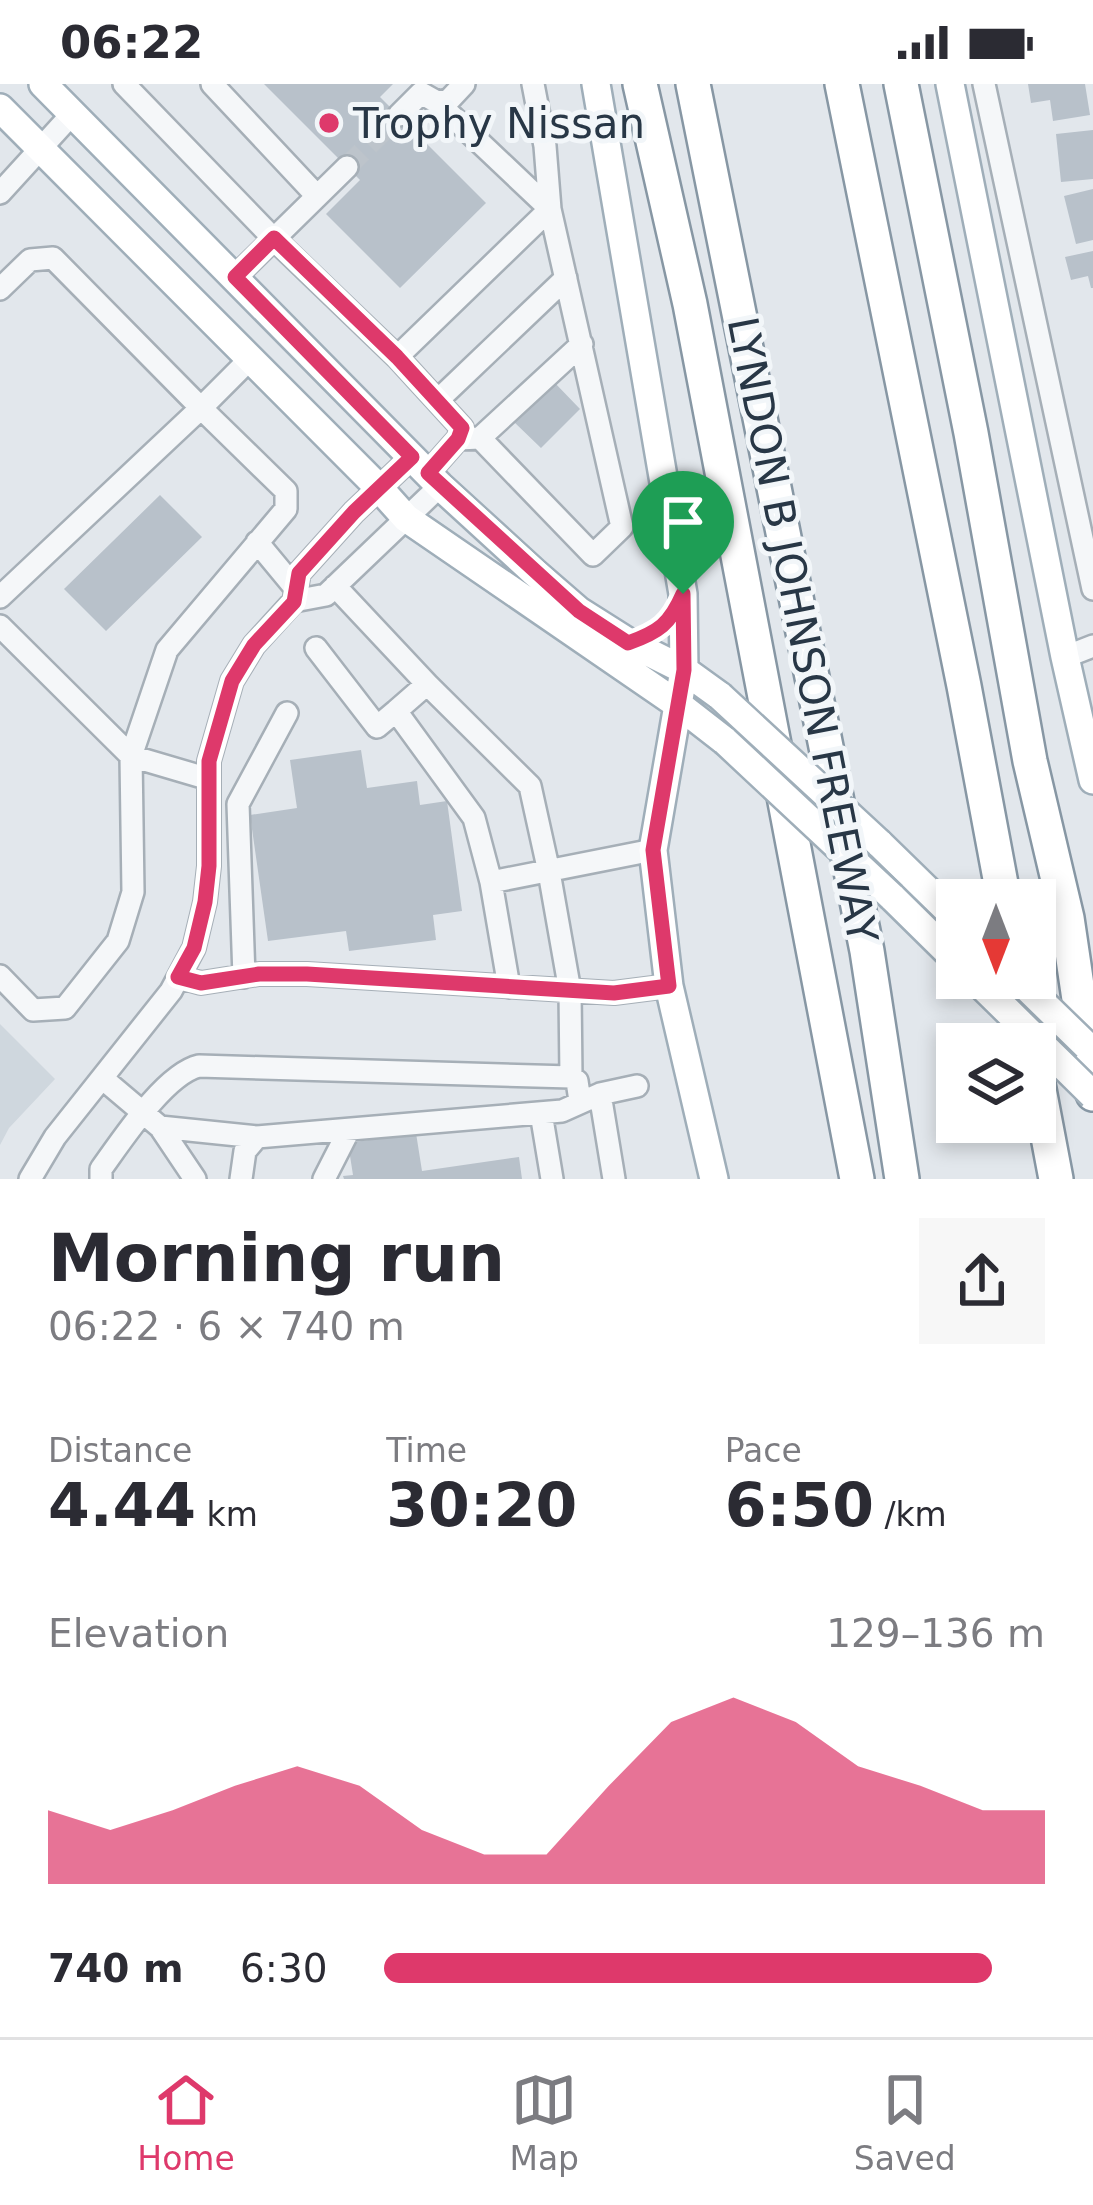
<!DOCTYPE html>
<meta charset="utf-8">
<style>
:root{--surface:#fff;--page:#f7f7f7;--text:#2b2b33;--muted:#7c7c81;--line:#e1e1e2;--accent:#de396b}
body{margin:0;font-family:"DejaVu Sans",sans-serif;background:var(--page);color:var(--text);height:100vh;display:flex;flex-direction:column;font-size:45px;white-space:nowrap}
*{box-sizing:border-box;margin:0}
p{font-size:39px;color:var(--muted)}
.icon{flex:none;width:66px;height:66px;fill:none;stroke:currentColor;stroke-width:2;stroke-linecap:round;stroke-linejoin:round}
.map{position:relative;height:1095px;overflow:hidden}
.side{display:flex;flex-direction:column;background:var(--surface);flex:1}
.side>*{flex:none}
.needle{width:78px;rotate:180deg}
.fabs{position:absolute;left:936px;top:795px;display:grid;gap:24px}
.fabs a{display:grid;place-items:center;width:120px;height:120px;border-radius:0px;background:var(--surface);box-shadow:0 6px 18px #0003;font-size:60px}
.pin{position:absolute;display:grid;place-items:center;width:102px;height:102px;color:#fff;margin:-123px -51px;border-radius:50% 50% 50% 0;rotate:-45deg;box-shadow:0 0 12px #0007}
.pin .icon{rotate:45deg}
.round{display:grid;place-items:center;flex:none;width:126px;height:126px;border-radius:0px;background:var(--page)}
.overview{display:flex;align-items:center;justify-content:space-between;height:204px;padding:0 48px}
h1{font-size:66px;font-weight:800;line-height:90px}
.metrics{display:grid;grid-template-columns:repeat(3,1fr);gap:18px;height:204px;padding:12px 48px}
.metrics div{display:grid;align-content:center}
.metrics b{font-size:60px;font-weight:800}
.metrics small{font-size:33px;font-weight:400}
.metrics p{font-size:33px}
.chart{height:336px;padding:24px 48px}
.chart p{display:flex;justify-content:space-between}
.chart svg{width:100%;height:216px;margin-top:12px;fill:var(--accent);opacity:.7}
ul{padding:0 48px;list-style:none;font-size:39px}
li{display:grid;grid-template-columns:192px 144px 1fr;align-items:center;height:90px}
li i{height:30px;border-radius:15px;background:var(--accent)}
.status{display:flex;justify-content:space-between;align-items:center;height:84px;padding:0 60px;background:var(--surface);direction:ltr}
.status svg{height:33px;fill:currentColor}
.tab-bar{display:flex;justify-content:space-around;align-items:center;height:168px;border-top:3px solid var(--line);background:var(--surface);font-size:33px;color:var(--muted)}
.tab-bar a{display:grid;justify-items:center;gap:6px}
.tab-bar .active{color:var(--accent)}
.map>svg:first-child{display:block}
.built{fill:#cfd7de}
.building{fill:#b8c1ca}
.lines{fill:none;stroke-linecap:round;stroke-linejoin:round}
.minor-tunnel{stroke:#bdc4cb;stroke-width:21;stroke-dasharray:21 10;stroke-linecap:butt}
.minor-casing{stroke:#a6afb7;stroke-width:26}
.major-casing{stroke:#9faeb9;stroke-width:32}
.highway-casing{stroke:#8797a4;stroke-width:38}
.minor{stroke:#f5f7f9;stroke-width:21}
.major{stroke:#fff;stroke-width:27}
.highway{stroke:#fff;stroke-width:33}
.major-bridge-casing{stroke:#9faeb9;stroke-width:32;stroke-linecap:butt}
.major-bridge{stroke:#fff;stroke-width:27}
.route-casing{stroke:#fff;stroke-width:24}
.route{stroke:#de396b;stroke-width:15}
.poi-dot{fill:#de396b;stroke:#f2f6f9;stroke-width:4.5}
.labels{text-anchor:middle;stroke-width:10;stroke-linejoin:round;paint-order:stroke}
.poi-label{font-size:42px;fill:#283746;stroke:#f2f6f9;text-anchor:start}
.street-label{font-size:42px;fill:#283746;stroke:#f2f6f9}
</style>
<div class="status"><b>06:22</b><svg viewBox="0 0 49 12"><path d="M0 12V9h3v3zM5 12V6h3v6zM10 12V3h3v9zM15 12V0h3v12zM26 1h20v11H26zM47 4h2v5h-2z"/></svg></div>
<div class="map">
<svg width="1093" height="1095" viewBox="0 0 1093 1095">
<rect width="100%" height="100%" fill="#e2e7ec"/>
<path class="built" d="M0 940 55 995 9 1044 0 1061Z"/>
<path class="building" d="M264 0H393L380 13 486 119 400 204 326 130 360 96Z
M1028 0H1085L1090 31 1053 37 1050 16 1031 19Z
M1093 46V95L1061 98 1056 50Z
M1093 105V156L1076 160 1064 112Z
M1093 167V204H1091L1088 192 1071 196 1065 173Z
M553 297 580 325 541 364 513 337Z
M160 411 202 453 106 547 64 505Z
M361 666 367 704 417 697 420 721 447 717 462 827 433 831 436 856 349 867 346 847 268 857 250 731 297 724 290 676Z
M416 1049 422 1087 519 1073 522 1095H344L343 1092 353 1091 348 1059Z"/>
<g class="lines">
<path class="minor-tunnel" d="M347 83 399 31"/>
<defs>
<path id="minor" d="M124 0 274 155 397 273
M212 0 317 112
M984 0 1093 505
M437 18 550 125 622 443 593 471 480 354 458 355
M399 31 421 9 437 18 449 16 464 0
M0 109 73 29
M235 193 347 83
M0 205 30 176 53 174 201 324 0 513
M438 316 566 194
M480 354 582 260
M428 389 458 355 462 344 397 273 550 125 545 62 533 0
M257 458 296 505
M335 502 427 600 396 627 474 734 491 798 653 766
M294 517 326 511 440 402
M0 542 131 672 209 695
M316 564 377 643 396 627
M1065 573 1093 562
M427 600 530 702 549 788 570 907 571 993
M491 798 509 903
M0 892 33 926 65 924 118 857 133 808 131 672 167 566 286 425V407L201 324 250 275
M179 893 201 899 259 890H307L614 909 669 902
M244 893 238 720 287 629
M102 994 160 1043 257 1053
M600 1010 614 1095
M541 1029 552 1095
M160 1043 195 1095
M30 1095 55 1053 171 907 194 864 205 818 209 782V677L232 597 254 561 294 517 299 489 354 428 412 373
M101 1095V1085C122 1056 165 990 199 982L571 993 577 997 580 1017
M241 1095 245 1067 257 1053 562 1027 600 1010 637 1002
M324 1095 349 1046"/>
<path id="major" d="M43 0 440 402 534 488 579 527 628 558 684 586 720 612
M596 0 683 510 684 586 653 766 669 902 714 1095
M950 0 1065 573 1093 696
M0 24 380 405 406 434 680 622 725 657
M879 759 957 835
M892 813 957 877"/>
<path id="highway" d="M640 0 690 220 857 1095
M693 0 867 867 902 1095
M842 0 964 602 1004 816
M901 0 971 349 1030 677 1067 834 1093 1010
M1035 984 1056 1095"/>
</defs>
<use href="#minor" class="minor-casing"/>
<use href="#major" class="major-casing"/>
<use href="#highway" class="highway-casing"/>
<use href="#minor" class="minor"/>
<use href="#major" class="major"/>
<use href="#highway" class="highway"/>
<defs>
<path id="major-bridge" d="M720 612 879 759
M725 657 892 813
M974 894 1093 1011
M1017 894 1087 962"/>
</defs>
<use href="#major-bridge" class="major-bridge-casing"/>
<use href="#major-bridge" class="major-bridge"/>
</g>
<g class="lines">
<defs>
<path id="route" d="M274 154 397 273 462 344 458 355 428 389 579 527 628 559C659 548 670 540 683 510L684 586 653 766 669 902 614 909 307 890H259L201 899 178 893 194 864 205 818 209 782V677L232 597 254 561 294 518 299 489 354 428 412 373 235 193Z"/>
</defs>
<use href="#route" class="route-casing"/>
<use href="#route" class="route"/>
</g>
<circle class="poi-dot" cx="329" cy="39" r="12"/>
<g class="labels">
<g class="poi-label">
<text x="353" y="54">Trophy Nissan</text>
</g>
<g class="street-label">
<text transform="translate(803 546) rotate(79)" y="15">LYNDON B JOHNSON FREEWAY</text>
</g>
</g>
</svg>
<div class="fabs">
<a><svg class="needle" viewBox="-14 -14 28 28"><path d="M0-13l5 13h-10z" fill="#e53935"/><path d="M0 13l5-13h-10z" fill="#7c7c81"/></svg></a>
<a><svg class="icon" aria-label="layers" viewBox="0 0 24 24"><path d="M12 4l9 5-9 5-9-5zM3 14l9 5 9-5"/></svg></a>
</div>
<div class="pin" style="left:683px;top:510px;background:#1e9e55"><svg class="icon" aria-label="arrive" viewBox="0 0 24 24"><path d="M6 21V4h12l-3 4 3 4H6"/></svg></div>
</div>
<section class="side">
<div class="overview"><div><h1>Morning run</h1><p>06:22 · 6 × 740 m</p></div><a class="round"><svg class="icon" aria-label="share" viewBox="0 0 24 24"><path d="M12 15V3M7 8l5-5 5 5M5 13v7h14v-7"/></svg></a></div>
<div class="metrics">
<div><p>Distance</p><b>4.44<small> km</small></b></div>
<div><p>Time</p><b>30:20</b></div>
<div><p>Pace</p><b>6:50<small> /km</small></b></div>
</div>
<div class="chart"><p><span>Elevation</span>129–136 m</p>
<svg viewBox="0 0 160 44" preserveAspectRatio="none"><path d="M0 44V29L10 33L20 29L30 24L40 20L50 24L60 33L70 38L80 38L90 24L100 11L110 6L120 11L130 20L140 24L150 29L160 29V44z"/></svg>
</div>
<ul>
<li><b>740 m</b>6:30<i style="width:92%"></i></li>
</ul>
</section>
<nav class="tab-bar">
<a class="active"><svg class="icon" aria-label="home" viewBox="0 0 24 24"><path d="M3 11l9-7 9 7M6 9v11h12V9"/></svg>Home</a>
<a><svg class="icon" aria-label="map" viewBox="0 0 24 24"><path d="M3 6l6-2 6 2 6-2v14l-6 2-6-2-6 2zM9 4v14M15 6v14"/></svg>Map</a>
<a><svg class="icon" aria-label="saved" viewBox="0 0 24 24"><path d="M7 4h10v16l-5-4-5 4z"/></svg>Saved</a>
</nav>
